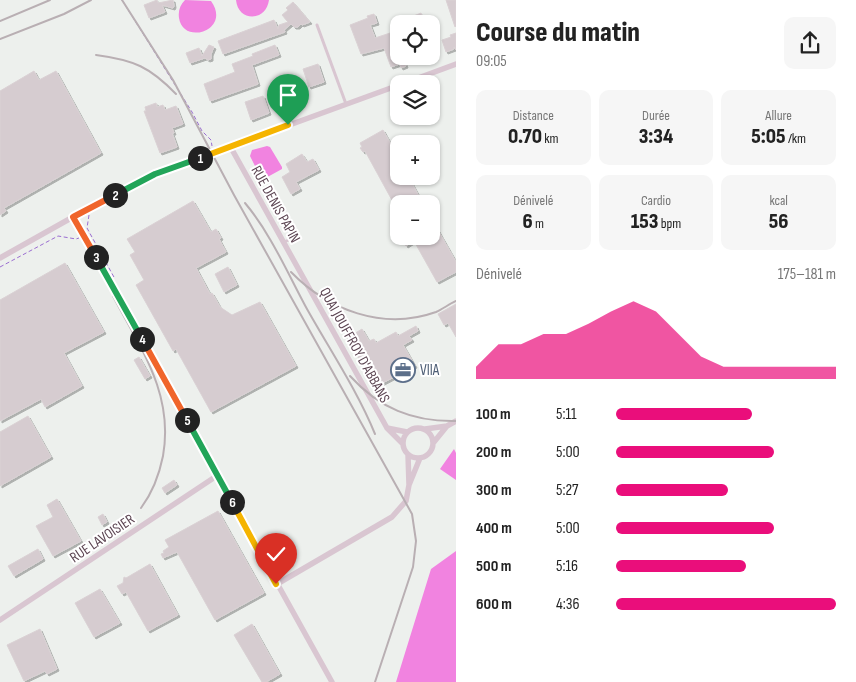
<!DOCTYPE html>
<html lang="fr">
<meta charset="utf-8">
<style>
:root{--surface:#fff;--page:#f6f6f6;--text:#222;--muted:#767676;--accent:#ea0e7b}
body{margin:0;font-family:"Sofia Sans Condensed",sans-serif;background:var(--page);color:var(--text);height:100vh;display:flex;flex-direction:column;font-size:19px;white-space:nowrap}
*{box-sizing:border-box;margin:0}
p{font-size:16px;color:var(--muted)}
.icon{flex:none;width:28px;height:28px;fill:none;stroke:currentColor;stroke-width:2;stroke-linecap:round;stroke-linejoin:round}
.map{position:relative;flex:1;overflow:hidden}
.drawer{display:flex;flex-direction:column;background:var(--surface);width:400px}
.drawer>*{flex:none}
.buttons{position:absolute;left:390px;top:15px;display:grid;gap:10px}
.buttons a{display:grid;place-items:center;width:50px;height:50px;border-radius:10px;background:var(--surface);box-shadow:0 1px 4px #0004;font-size:25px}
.pin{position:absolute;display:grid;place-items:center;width:42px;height:42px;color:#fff;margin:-51px -21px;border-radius:50% 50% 50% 0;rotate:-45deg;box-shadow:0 0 5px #0007}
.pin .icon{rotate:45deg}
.km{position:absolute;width:25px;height:25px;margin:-12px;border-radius:50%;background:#222;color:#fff;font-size:14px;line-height:25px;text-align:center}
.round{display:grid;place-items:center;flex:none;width:52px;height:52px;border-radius:10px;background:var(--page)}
.overview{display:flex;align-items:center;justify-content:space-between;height:85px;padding:0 20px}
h1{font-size:28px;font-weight:800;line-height:38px}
.stats{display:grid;grid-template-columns:repeat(3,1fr);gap:8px;height:85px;padding:5px 20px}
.stats div{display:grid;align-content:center;border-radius:10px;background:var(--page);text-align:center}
.stats b{font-size:21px;font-weight:800}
.stats small{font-size:14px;font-weight:400}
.stats p{font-size:14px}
.chart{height:140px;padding:10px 20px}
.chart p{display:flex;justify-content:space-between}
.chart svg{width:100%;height:90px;margin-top:5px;fill:var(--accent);opacity:.7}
ul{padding:0 20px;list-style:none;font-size:16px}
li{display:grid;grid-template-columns:80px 60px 1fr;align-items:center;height:38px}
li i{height:12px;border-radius:6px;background:var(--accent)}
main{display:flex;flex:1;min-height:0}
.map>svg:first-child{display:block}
.water{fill:#f183e0}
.building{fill:#d6ccd0;stroke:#dad1d4;filter:url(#shadow)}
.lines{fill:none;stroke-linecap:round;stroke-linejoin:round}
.path{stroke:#9b6ed1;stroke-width:1;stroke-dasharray:4 2.5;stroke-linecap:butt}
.lane{stroke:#d9c6d1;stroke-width:3}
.street{stroke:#d9c6d1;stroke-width:5.5}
.rail{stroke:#b9afb3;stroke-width:2}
.split-1-casing{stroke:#fff;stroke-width:10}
.split-2-casing{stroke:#fff;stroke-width:10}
.split-3-casing{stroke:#fff;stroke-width:10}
.split-4-casing{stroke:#fff;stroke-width:10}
.split-5-casing{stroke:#fff;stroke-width:10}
.split-6-casing{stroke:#fff;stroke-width:10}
.split-7-casing{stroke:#fff;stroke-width:10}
.split-1{stroke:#f5b400;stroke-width:6}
.split-2{stroke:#22a559;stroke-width:6}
.split-3{stroke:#f0652b;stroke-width:6}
.split-4{stroke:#22a559;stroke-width:6}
.split-5{stroke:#f0652b;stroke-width:6}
.split-6{stroke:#22a559;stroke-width:6}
.split-7{stroke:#f5b400;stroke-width:6}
.labels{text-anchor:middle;stroke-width:4;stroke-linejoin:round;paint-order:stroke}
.street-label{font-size:15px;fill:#5c4552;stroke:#fff}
.service-label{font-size:15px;fill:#4e5e75;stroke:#fff;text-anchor:start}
</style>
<main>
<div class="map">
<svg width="456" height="682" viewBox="0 0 456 682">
<defs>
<filter id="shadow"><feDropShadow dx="2" dy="2" stdDeviation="0" flood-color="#0004"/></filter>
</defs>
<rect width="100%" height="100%" fill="#edf0ed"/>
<path class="water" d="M185 0 211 1C232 30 183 46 179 18 178 11 180 5 185 0Z
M236 0H269C266 22 238 22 236 0Z
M267 146 270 147 282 167V169L262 180 250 156 252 150Z
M454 449 456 453V480L440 469Z
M456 551V682H396L431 569Z"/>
<path class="building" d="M157 0 158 3 173 0 174 6 173 8 162 5 165 12 149 18 144 5Z
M446 0H456V26L455 27Z
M293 2 310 22 302 25 301 24 298 27H294L291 24 284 30 285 32 223 54 218 41 274 20 278 29 279 25 288 22 282 15 288 10 286 8Z
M421 13 425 24H408L406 19Z
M374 14 377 23 370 25 375 38 393 32 399 47V56H402L406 66 401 68 400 64 391 67 384 48 361 54 350 25 368 18 367 16Z
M456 33V50L454 47V49L446 52 442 40 451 37 450 35Z
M209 45 214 47 211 54V59L208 60 205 58 190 63 186 53 199 48 202 56Z
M275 45 279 55 252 65 258 84 210 101 204 84 235 72 232 64 253 56 252 54Z
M318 64 324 82 309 87 303 69Z
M34 71 39 80 56 71 101 153 4 208 6 211 0 215V91Z
M282 78 292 79 296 82 302 90 304 98 277 108 272 90 275 83Z
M263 96 269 113 251 120 245 102Z
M156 103 157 107 163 105 165 110 176 106 183 124 172 128 174 133H172L177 147 160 153 144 111H146L145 107Z
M383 130 399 159V176H408L423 204H399V213L365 151 363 152 360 148 362 147 360 143Z
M302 154 307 162 313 159 319 170 296 182 300 189 291 194 282 177 290 172 286 164Z
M193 201 211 232 216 229 221 238 219 239 226 252 196 268 210 294 212 293 220 307 232 315 260 302 296 366 211 412 176 349 173 351 136 285 144 280 130 255 135 252 127 239Z
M431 218 456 262V272L437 282 414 241 406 246 401 236H431Z
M65 263 104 332 64 353 82 386 45 407 41 399 0 421V300Z
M228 267 237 285 224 292 215 274Z
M456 304V337L448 323 444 325 438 314Z
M416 326 418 331 409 336 412 340 403 345 415 366 375 387 347 338 362 329 369 341 374 339 376 343 396 332 398 336Z
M139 357 150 376 145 379 134 360Z
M28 416 51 457 0 486V432Z
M174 480 177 485 165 493 162 488Z
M57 499 81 541 53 556 36 526 53 517 47 505Z
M218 511 264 593 215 620 177 552 163 558 161 554 164 553 163 551 169 547 165 540Z
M103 514 107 522 102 525 98 517Z
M38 549 43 559 14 576 8 566Z
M150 564 178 615 148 631 126 592 122 594 117 586 123 583 124 577 126 578Z
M100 589 120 623 94 637 75 603Z
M252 624 280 674 266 682H262L234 635Z
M40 629 57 669 47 674 45 671 24 681 7 645Z"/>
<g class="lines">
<path class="path" d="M122 0 192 112 202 131 211 140 212 146
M89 215 87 228 115 279
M0 267 58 236 76 239 79 238"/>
<path class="lane" d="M317 25 346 104
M429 75 433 84
M284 242 293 238"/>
<path class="street" d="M402 84 456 64
M230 146 387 428
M73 217 332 682
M0 258 89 208 155 174 399 85
M447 426 456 421
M403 443a15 15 0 1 1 30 0a15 15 0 1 1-30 0Z
M425 429 447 426 434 442
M403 444 387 428 407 432
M408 455 409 485 420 458
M277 584 392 517 406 501 409 485
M0 620 218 475"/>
<path class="rail" d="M122 0 173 80 234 195 412 514 416 541 413 567 375 682
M0 21 50 0
M0 39 64 14 91 0
M96 55C134 60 150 67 176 94
M245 203C271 234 288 274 307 309 330 350 357 390 375 434
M291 272C328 310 383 331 436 312 443 309 449 304 456 301
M113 296C141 349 174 394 163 456 159 476 153 492 141 508
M350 376C379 408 413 422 456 421"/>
</g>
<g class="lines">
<defs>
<path id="split-1" d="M200 158 288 125"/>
<path id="split-2" d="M115 195 155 174 200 158"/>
<path id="split-3" d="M96 257 73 217 115 195"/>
<path id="split-4" d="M96 257 142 339"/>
<path id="split-5" d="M142 339 187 420"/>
<path id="split-6" d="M187 420 232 502"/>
<path id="split-7" d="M232 502 276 584"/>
</defs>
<use href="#split-1" class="split-1-casing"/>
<use href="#split-2" class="split-2-casing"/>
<use href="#split-3" class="split-3-casing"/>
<use href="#split-4" class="split-4-casing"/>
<use href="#split-5" class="split-5-casing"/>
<use href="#split-6" class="split-6-casing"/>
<use href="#split-7" class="split-7-casing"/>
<use href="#split-1" class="split-1"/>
<use href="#split-2" class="split-2"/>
<use href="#split-3" class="split-3"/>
<use href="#split-4" class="split-4"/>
<use href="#split-5" class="split-5"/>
<use href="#split-6" class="split-6"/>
<use href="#split-7" class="split-7"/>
</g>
<defs>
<symbol id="office-ring" viewBox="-11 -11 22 22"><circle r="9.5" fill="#fff" stroke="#5c6f8a" stroke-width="1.5"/><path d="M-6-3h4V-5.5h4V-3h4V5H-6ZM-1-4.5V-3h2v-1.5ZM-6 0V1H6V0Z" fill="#5c6f8a"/></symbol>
</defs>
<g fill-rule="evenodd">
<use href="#office-ring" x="389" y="356" width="28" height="28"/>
</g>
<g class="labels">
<g class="street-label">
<text transform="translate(276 204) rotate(61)" y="5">RUE DENIS PAPIN</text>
<text transform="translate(355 345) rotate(61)" y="5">QUAI JOUFFROY D'ABBANS</text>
<text transform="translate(102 538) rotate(-34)" y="5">RUE LAVOISIER</text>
</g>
<g class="service-label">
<text x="420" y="375">VIIA</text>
</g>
</g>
</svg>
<div class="buttons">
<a><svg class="icon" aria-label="locate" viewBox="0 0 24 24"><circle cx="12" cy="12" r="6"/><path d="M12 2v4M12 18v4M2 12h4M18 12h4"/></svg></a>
<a><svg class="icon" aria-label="layers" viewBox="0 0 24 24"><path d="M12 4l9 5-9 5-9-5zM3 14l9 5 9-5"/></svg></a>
<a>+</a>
<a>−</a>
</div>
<div class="pin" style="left:288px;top:125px;background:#1e9e55"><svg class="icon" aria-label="arrive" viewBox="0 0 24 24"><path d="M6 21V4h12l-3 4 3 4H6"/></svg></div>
<div class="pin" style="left:276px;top:584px;background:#d93025"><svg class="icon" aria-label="check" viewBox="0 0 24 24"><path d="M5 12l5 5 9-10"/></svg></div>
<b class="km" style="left:200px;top:158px">1</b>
<b class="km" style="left:115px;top:195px">2</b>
<b class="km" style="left:96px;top:257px">3</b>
<b class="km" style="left:142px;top:339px">4</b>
<b class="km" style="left:187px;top:420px">5</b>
<b class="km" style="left:232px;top:502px">6</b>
</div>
<section class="drawer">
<div class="overview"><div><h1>Course du matin</h1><p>09:05</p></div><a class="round"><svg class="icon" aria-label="share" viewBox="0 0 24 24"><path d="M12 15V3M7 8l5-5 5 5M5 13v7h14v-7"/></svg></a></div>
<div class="stats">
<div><p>Distance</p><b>0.70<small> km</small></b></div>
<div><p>Durée</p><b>3:34</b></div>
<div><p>Allure</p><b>5:05<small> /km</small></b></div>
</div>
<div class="stats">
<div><p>Dénivelé</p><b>6<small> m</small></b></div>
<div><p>Cardio</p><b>153<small> bpm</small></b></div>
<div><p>kcal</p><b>56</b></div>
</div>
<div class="chart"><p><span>Dénivelé</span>175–181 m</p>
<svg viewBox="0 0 160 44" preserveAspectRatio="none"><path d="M0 44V38L10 27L20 27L30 22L40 22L50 17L60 11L70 6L80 11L90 22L100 33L110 38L120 38L130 38L140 38L150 38L160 38V44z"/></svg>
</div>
<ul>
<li><b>100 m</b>5:11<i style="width:62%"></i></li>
<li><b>200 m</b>5:00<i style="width:72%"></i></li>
<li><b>300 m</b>5:27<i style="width:51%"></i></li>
<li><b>400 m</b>5:00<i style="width:72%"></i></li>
<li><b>500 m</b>5:16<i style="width:59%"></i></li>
<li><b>600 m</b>4:36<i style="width:100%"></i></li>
</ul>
</section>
</main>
